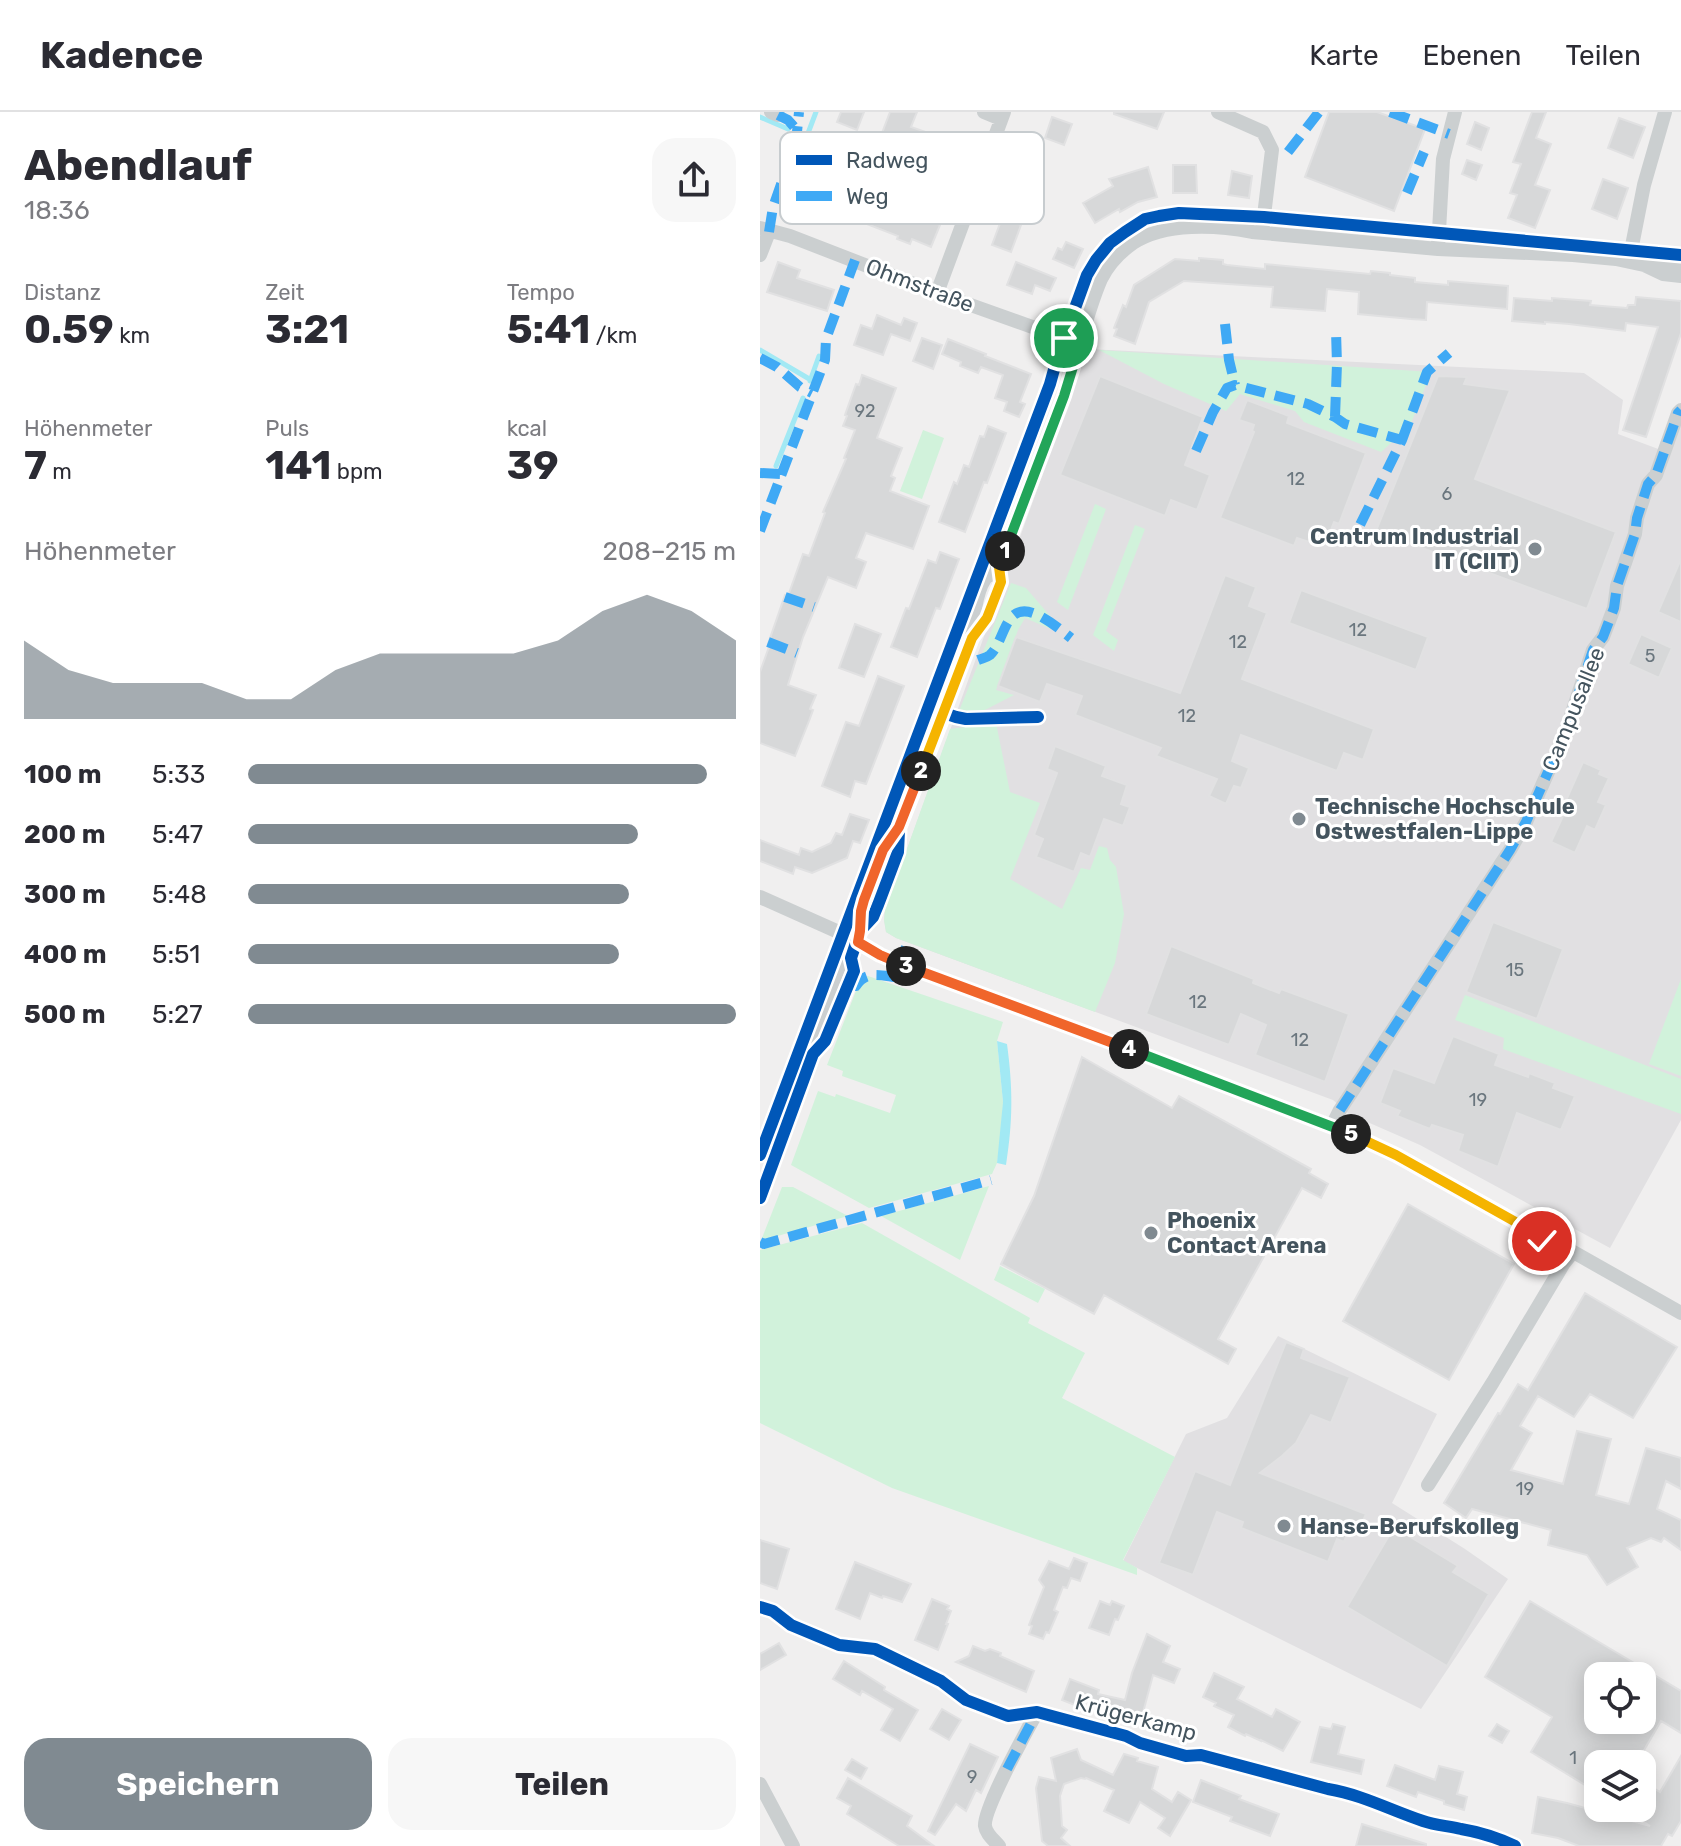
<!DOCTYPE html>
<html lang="de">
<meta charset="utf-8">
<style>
:root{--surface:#fff;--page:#f7f7f7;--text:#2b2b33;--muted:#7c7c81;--line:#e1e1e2;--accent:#808a91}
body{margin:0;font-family:Rubik,sans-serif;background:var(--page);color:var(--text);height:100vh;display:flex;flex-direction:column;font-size:30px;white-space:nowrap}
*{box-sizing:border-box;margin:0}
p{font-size:26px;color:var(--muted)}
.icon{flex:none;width:44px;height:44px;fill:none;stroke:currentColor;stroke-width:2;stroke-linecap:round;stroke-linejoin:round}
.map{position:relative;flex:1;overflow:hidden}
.side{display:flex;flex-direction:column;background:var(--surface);width:760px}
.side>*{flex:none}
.controls{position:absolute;left:824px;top:1550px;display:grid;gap:16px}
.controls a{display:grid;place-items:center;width:72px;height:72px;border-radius:16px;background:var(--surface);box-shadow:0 4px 20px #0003;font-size:40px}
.pin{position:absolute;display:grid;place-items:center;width:68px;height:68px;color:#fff;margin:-34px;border:4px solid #fff;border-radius:50%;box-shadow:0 2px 8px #0007}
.km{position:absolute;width:40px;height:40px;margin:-20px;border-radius:50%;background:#222;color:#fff;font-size:22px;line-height:40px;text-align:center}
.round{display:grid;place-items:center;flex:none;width:84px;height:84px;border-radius:24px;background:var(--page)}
.overview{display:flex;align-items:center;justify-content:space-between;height:136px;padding:0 24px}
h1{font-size:44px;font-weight:700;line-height:60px}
.figures{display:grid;grid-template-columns:repeat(3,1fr);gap:12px;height:136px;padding:8px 24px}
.figures div{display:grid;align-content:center}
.figures b{font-size:40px;font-weight:700}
.figures small{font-size:22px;font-weight:400}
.figures p{font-size:22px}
.chart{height:224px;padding:16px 24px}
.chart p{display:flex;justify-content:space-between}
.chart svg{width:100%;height:144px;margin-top:8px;fill:var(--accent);opacity:.7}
.action{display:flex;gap:16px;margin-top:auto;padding:16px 24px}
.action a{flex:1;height:92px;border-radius:24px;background:var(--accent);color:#fff;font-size:32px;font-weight:700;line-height:92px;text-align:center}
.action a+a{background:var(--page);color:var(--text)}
ul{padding:0 24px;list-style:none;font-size:26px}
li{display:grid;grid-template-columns:128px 96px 1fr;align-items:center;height:60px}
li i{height:20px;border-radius:10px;background:var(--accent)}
header{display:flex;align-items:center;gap:48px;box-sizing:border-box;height:112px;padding:0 40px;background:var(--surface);border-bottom:2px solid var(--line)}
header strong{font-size:38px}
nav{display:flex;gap:44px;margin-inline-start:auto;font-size:28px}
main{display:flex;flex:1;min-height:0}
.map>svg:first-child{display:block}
.education{fill:#e1e0e2}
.green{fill:#d1f2db}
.water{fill:#a2e9f4}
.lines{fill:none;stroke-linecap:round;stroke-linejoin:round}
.stream{stroke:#a2e9f4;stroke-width:5}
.building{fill:#d7d8d9;stroke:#e1e1e2;stroke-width:2;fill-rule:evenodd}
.minor{stroke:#cbcfd0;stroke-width:14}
.quiet{stroke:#3fa9f5;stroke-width:10;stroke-dasharray:20 10;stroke-linecap:butt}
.cycleway-casing{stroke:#fff;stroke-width:17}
.cycleway{stroke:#0057b8;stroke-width:12}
.split-1-casing{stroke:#fff;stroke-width:16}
.split-2-casing{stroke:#fff;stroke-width:16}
.split-3-casing{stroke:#fff;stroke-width:16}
.split-4-casing{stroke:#fff;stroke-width:16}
.split-5-casing{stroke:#fff;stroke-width:16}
.split-6-casing{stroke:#fff;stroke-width:16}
.split-1{stroke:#22a559;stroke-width:10}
.split-2{stroke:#f5b400;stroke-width:10}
.split-3{stroke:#f0652b;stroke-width:10}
.split-4{stroke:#f0652b;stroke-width:10}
.split-5{stroke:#22a559;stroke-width:10}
.split-6{stroke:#f5b400;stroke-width:10}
.poi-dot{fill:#808a91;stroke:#fff;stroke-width:3}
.labels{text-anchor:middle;stroke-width:6;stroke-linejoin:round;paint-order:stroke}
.number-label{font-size:18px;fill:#6a767e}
.street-label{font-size:22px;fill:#44545e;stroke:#fff}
.poi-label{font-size:22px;font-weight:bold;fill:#44545e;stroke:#fff;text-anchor:start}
.key{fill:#fff;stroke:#c7cccf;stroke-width:2}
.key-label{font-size:22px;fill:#44545e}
</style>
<header>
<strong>Kadence</strong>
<nav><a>Karte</a><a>Ebenen</a><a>Teilen</a></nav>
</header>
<main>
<section class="side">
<div class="overview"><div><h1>Abendlauf</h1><p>18:36</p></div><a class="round"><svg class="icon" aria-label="share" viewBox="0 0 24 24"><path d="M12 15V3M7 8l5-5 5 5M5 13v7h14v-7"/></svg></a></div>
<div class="figures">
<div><p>Distanz</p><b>0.59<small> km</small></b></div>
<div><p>Zeit</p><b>3:21</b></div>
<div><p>Tempo</p><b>5:41<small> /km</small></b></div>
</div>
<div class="figures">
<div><p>Höhenmeter</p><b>7<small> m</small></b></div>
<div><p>Puls</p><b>141<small> bpm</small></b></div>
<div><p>kcal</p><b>39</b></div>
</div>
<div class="chart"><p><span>Höhenmeter</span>208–215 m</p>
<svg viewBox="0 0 160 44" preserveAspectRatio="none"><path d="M0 44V20L10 29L20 33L30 33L40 33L50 38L60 38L70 29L80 24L90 24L100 24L110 24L120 20L130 11L140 6L150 11L160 20V44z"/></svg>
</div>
<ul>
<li><b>100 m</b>5:33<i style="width:94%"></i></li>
<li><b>200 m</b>5:47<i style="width:80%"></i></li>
<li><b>300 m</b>5:48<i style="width:78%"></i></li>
<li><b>400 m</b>5:51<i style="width:76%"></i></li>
<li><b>500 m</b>5:27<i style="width:100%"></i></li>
</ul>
<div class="action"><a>Speichern</a><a>Teilen</a></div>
</section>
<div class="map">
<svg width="921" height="1734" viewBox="0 0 921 1734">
<rect width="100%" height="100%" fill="#f0efef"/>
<path class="education" d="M328 237 824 261 863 288 858 322 909 341 921 308V1008L850 1136 660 1033 589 1002 573 988 136 826 126 820 124 808 125 798Z
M518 1224 677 1302 632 1391 705 1437 748 1467 661 1597 363 1449 426 1322 467 1306Z"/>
<path class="green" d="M339 238 671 260 650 314 621 340 544 310 535 299 480 282 466 299 404 272Z
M163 318 184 326 162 387 140 379Z
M335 392 346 397 308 498 297 490Z
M375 413 385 417 346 519 358 528 354 539 333 523Z
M251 471 266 476 297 512 291 517 265 506 258 518 236 578 254 583 219 601 199 599Z
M236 611 250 680 280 691 250 767 302 797 321 756 330 758 339 734 347 736 350 748 356 755 364 802 355 851 335 900 136 826 126 820 124 808 125 798 190 617Z
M108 864 243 910 237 929 243 990 242 1016 237 1051 232 1062 109 1096 31 1053 58 979 75 985 76 982 130 1001 136 983 82 964 83 959 67 953 101 866Z
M921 867V964L889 952Z
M705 883 921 967V1002L743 937 744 926 695 908Z
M229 1074 200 1148 121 1104Z
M22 1075H33L88 1104 7 1127 2 1126Z
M102 1111 270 1206 268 1211 325 1241 302 1286 415 1345 363 1448 377 1456V1463L132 1376 0 1311V1138Z
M240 1154 285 1177 278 1191 234 1168Z"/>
<path class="water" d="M237 929 247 932C253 977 253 1008 246 1053L237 1051 243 990Z"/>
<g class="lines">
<path class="stream" d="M0 5 28 17
M25 82 56 0
M0 238 51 268
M50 269 59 244
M16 354 43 286"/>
</g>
<path class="building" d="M81 0H104L97 18 77 10Z
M130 0H157L151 15 212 36 199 67 179 60 181 53 119 29Z
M354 0H404L397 17 354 2Z
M569 0H617L665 17 634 99 545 65Z
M772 0H786L776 26 791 32 775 73 790 78 775 116 748 106 757 83 750 81 761 52 753 50Z
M292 5 312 12 304 33 285 26Z
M859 6 885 15 873 46 848 36Z
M715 10 729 16 721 38 707 32Z
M707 48 722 53 716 68 702 62Z
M56 52 64 67 81 73 80 77 180 113 171 135 152 127 150 132 137 127 138 124 86 104 88 99 65 88 60 103 38 94Z
M413 53H436L437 81H413Z
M388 55 397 85 378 90 360 100 359 97 335 111 323 91 353 74 349 67Z
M472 59 492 64 489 86 468 83Z
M843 67 868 76 857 107 832 97Z
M242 106 261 113 251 140 232 133Z
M306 130 323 137 314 156 293 147 298 136 302 138Z
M439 146 463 148V152L467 153 505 157V152L610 162 611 159 630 161V163L655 166V170L688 173V169L748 174 747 197 667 190 666 208 651 207 598 202 599 180 567 177 565 199 511 195 513 175 424 169 389 190 375 232 354 224 357 217 354 216 363 193 366 195 374 173 415 147 439 149Z
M18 150 40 158 37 166 74 178 67 199 7 180Z
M256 150 296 166 290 179 275 173 272 182 247 173Z
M876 185 921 189V221L886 325 863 318 898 215 866 211 865 219 809 212 785 210V212L752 209 754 186 792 189V186L831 189 830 193 867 196 868 193H875Z
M117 203 141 213 144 206 157 211 150 229 131 222 123 243 94 233 101 213 112 217Z
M162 226 182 233 173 257 153 249Z
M188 227 226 242 225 244 271 262 260 290 265 292 259 305 244 299 247 290 235 286 243 263 221 255 218 261 200 254 201 250 182 242Z
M102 263 136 276 117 326 142 336 131 364 135 366 130 379 169 394 153 437 106 421 96 446 106 450 96 476 68 465 43 525 28 573 56 583 50 597 53 598 49 609 35 644 0 631V560L10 532H8L25 483 28 484 43 442 49 444 65 401 63 400 86 347 84 346 95 318 83 314 87 304 85 303 96 272 99 273Z
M340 264 443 305 425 353 450 363 437 398 411 388 405 404 300 363Z
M678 264 707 265 704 272 750 278 715 367 856 420 827 497 616 419Z
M487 288 529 304 527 311 606 341 579 412 574 410 566 431 553 427 552 431 537 426 534 434 460 406 494 320 492 319 494 313 479 308Z
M228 314 246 321 227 371 224 370 205 420 179 410 194 370 197 372 204 353 209 355 220 324 224 325Z
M180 440 199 447 180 497 176 496 157 545 131 535 146 496 149 497 168 448 176 451Z
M921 447V510L898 500Z
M465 463 496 475 489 494 507 501 482 567 614 617 603 648 584 641 577 659 481 623 472 649 489 656 481 676 474 674 466 692 449 684 457 667 396 644 401 636 315 603 322 584 287 572 280 590 238 574 256 525 420 581Z
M541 478 668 525 656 558 529 511Z
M95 512 121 522 104 565 79 556Z
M881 522 912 536 899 566 868 552Z
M118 564 144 574 106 672 95 669 90 685 62 674 86 610 99 614Z
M295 634 346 654 342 664 367 673 361 692 370 695 363 714 344 707 330 745 321 741 314 760 276 745 283 727 274 723 297 661 287 657Z
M823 650 841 658 839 662 849 666 838 690 846 693 835 718 827 714 815 741 791 730 803 704 800 702Z
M90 702 109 708 100 731 93 729 87 746 52 761 35 755 33 762 0 749V728L39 743 41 736 52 740 71 731 76 721 82 723Z
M733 810 803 837 777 907 706 880Z
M411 834 494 867 493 871 519 881 521 877 589 902 565 970 495 943 506 913 481 902 469 933 386 902Z
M693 924 739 942 735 953 768 965 769 961 795 971 793 976 815 984 801 1018 757 1001 738 1055 698 1039 703 1023 672 1013 670 1017 637 1004 640 999 620 991 633 956 674 971Z
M322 945 412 996 419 984 551 1057 549 1061 568 1072 561 1086 542 1076 458 1227 476 1237 468 1252 344 1183 334 1202 241 1152 274 1084Z
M648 1092 754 1152 689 1268 583 1209Z
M825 1181 917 1235 873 1306 830 1282 814 1305 778 1284 760 1314 772 1321 751 1358 803 1372 817 1319 851 1327 836 1383 869 1392 886 1336 921 1346V1377L906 1369 897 1397 921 1408V1438L904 1426 901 1430 891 1426 867 1436 878 1455 847 1473 827 1443 788 1433 791 1418 712 1397 706 1406 684 1391 738 1301 740 1302 758 1272 768 1278Z
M526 1230 544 1237 541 1246 590 1265 571 1311 551 1303 536 1331 522 1344 500 1361 606 1402 598 1420 589 1417 584 1430 577 1427 568 1450 481 1416 483 1410 457 1400 433 1463 399 1451 435 1359 470 1373Z
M634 1415 698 1454 693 1460 729 1482 687 1554 587 1495Z
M0 1428 29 1437 17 1477 0 1471Z
M314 1446 327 1451 320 1469 311 1466 307 1476 303 1475 294 1498 298 1500 289 1521 286 1520 283 1527 269 1522 272 1514 269 1513 284 1475 279 1468 289 1449 309 1457Z
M95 1450 151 1472 142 1490 123 1484 122 1486 110 1481 100 1507 76 1497Z
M172 1487 189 1494 187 1497 191 1499 186 1512H188L178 1538 155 1528Z
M340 1489 350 1493 352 1489 364 1494 358 1508 355 1507 349 1523 329 1516Z
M770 1489 921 1579V1621L901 1609 876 1652H838V1681L771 1640 792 1605 725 1565ZM838 1564H882V1608H838Z
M387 1522 410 1534 403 1550 420 1557 414 1571 393 1563 381 1608 357 1602 325 1588 322 1596 302 1588 310 1567 339 1578 338 1582 365 1588 372 1561Z
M19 1531 26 1543 0 1558V1542Z
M213 1534 225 1539 230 1537 241 1541 240 1544 274 1559 266 1580 196 1550 209 1544Z
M84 1549 125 1575 124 1578 158 1598 140 1629 121 1618 133 1597 102 1579 100 1583 73 1567Z
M454 1561 484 1575 477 1587 512 1605 516 1597 540 1610 523 1639 501 1628V1629L486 1622 485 1624 468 1615 474 1603 454 1594 456 1591 443 1585Z
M182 1597 201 1608 189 1628 170 1617Z
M573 1612 585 1615 578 1642 604 1648 601 1662 551 1650 560 1615 571 1617Z
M737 1612 749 1619 742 1631 729 1624Z
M210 1632 238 1645 221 1681 216 1678 206 1699 196 1692 175 1723 168 1719Z
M317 1637 321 1648 353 1663 364 1642 378 1646 377 1649 398 1655 392 1677 412 1690 418 1680 431 1688 410 1724 398 1716 405 1706 380 1690 369 1711 344 1699 354 1678 326 1666 325 1667 321 1666 304 1672 300 1684 302 1714 307 1718 301 1726 310 1734H288L282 1729 276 1676 279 1665 296 1669 291 1646Z
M921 1644V1709L912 1724 908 1722 901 1734H819L798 1726 772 1721 778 1685 807 1691 890 1714 863 1696H882V1669L900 1680Z
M92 1647 107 1656 101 1667 85 1658Z
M635 1653 675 1668 679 1654 703 1660 697 1682 707 1685 704 1698 684 1692V1689L658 1680 656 1685 627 1674Z
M88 1666 152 1704 147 1714 174 1734H139L87 1702 91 1694 77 1686Z
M441 1668 481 1684 479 1687 519 1702 510 1724 470 1709 472 1705 433 1690Z
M602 1712 666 1732V1734H596Z"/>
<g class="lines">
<path class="minor" d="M11 0 18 3
M224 0 241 7
M458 0 503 20 512 38 502 120
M0 116 30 124 177 181 320 232
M678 137 683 47 695 0
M0 143 9 120
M869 149 884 73 905 0
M884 153 906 149 921 152
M177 181 244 0
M212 526C228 506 242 483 239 455 261 398 284 341 304 284 317 246 325 204 341 167 348 153 360 140 373 131 405 110 457 113 492 120L678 137 813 143 856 147 884 153 903 162 921 164
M0 785 83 822 120 843 139 851 572 1014 636 1043 761 1113C772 1125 784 1133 801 1133
M100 819 113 805 118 793 138 740 139 716
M53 942V923L75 865 80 852 91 846
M572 1014 580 998 750 738 766 710 806 619 833 538 843 525 854 496 857 474 875 422 877 406 888 372 896 363 918 301 921 298
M0 1086 53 942 65 929 94 859 91 846 100 819 101 799 123 738 139 715 212 526C213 509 215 476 228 463 231 460 235 458 239 455
M761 1113C780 1113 791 1118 801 1133L921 1201
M668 1373 733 1270 804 1151 813 1140
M0 1495 13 1499 31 1513 79 1533 115 1537 181 1569 206 1588 248 1604 277 1600 366 1624 380 1631 426 1644 441 1643 568 1677C603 1683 630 1698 663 1709 675 1713 688 1714 701 1717 719 1720 738 1726 755 1734
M0 1672 33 1734
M239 1734C234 1728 226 1722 225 1714 223 1698 267 1618 277 1600"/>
<path class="quiet" d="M630 0 689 22
M18 3 28 8 36 17
M528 40 559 0
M647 81 664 40
M9 120 13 95 36 30 39 0
M465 212 469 248 475 273
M0 246 17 255 40 275 52 281
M575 305 577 252 576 219
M642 328 667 260 689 241
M436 339 453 300 467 276 475 273 548 292 575 305 585 312 642 328 598 417
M0 361 22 362
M0 419 65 248 66 227 95 148
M25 485 54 495
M8 530 37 541
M218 548C223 546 226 546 230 543 246 528 244 487 278 503 290 509 301 518 311 526
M91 872 96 874C105 859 119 863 134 865L146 835
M580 998 750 738 766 710 806 619 833 538 843 525 854 496 857 474 875 422 877 406 888 372 896 363 918 301 921 298
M0 1130 4 1132 231 1068
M773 1147 780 1136 792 1107
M247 1657 277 1600"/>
<defs>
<path id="cycleway" d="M123 740 139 715 184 601 196 605 206 607 278 605
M100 819 113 805 118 793 138 740 139 719
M0 1043 290 272 298 243 327 163 336 148 350 131 365 120 385 107 399 104 419 101 504 105 921 143
M0 1086 53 942 65 929 94 859 91 846 100 819 101 799 103 793
M0 1495 13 1499 31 1513 79 1533 115 1537 181 1569 206 1588 248 1604 277 1600 366 1624 380 1631 426 1644 441 1643 568 1677C603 1683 630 1698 663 1709 675 1713 688 1714 701 1717 719 1720 738 1726 755 1734"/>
</defs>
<use href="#cycleway" class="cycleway-casing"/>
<use href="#cycleway" class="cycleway"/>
</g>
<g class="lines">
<defs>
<path id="split-1" d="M245 439 304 284 320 232 304 226"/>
<path id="split-2" d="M161 659 212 526 227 506 241 470 239 455 245 439"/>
<path id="split-3" d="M146 854 120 843 98 830 100 819 101 799 104 788 123 738 139 715 161 659"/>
<path id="split-4" d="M146 854 369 937"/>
<path id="split-5" d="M369 937 591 1022"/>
<path id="split-6" d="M591 1022 636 1043 761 1113 770 1123 782 1129"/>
</defs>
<use href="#split-1" class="split-1-casing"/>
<use href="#split-2" class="split-2-casing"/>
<use href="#split-3" class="split-3-casing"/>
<use href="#split-4" class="split-4-casing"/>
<use href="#split-5" class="split-5-casing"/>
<use href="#split-6" class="split-6-casing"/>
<use href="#split-1" class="split-1"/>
<use href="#split-2" class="split-2"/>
<use href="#split-3" class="split-3"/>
<use href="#split-4" class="split-4"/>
<use href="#split-5" class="split-5"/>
<use href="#split-6" class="split-6"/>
</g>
<g class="poi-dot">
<circle cx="775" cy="437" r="8"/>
<circle cx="539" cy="707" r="8"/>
<circle cx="391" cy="1121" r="8"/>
<circle cx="524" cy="1414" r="8"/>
</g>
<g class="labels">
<g class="number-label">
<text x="105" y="305">92</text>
<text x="536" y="373">12</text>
<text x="687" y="388">6</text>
<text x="598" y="524">12</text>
<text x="478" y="536">12</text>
<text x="890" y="550">5</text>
<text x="427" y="610">12</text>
<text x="755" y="864">15</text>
<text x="438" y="896">12</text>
<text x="540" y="934">12</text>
<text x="718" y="994">19</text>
<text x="765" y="1383">19</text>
<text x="813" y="1652">1</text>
<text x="212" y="1671">9</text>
</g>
<g class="street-label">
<text transform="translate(160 173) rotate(21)" y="8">Ohmstraße</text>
<text transform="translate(813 597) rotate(-68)" y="8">Campusallee</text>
<text transform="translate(376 1605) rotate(15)" y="8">Krügerkamp</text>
</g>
<g class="poi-label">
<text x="759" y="432" text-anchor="end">Centrum Industrial<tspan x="759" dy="25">IT (CIIT)</tspan></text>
<text x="555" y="702">Technische Hochschule<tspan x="555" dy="25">Ostwestfalen-Lippe</tspan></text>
<text x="407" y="1116">Phoenix<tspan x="407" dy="25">Contact Arena</tspan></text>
<text x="540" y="1422">Hanse-Berufskolleg</text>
</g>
</g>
<rect x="20" y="20" width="264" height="92" rx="12" class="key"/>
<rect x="36" y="43" width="36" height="10" fill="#0057b8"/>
<rect x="36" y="79" width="36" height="10" fill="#3fa9f5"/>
<g class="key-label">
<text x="86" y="56">Radweg</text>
<text x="86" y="92">Weg</text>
</g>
</svg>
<div class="controls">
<a><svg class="icon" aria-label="locate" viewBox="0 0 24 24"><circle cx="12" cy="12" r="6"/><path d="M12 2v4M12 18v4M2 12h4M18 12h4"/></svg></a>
<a><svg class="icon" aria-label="layers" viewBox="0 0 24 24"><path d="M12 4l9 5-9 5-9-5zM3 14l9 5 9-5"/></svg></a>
</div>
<div class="pin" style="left:304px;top:226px;background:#1e9e55"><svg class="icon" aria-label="arrive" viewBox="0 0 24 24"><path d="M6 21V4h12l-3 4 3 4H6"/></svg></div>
<div class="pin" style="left:782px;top:1129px;background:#d93025"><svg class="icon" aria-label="check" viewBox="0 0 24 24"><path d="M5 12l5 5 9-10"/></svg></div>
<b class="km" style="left:245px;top:439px">1</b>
<b class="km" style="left:161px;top:659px">2</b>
<b class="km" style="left:146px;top:854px">3</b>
<b class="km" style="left:369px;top:937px">4</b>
<b class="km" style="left:591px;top:1022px">5</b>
</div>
</main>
